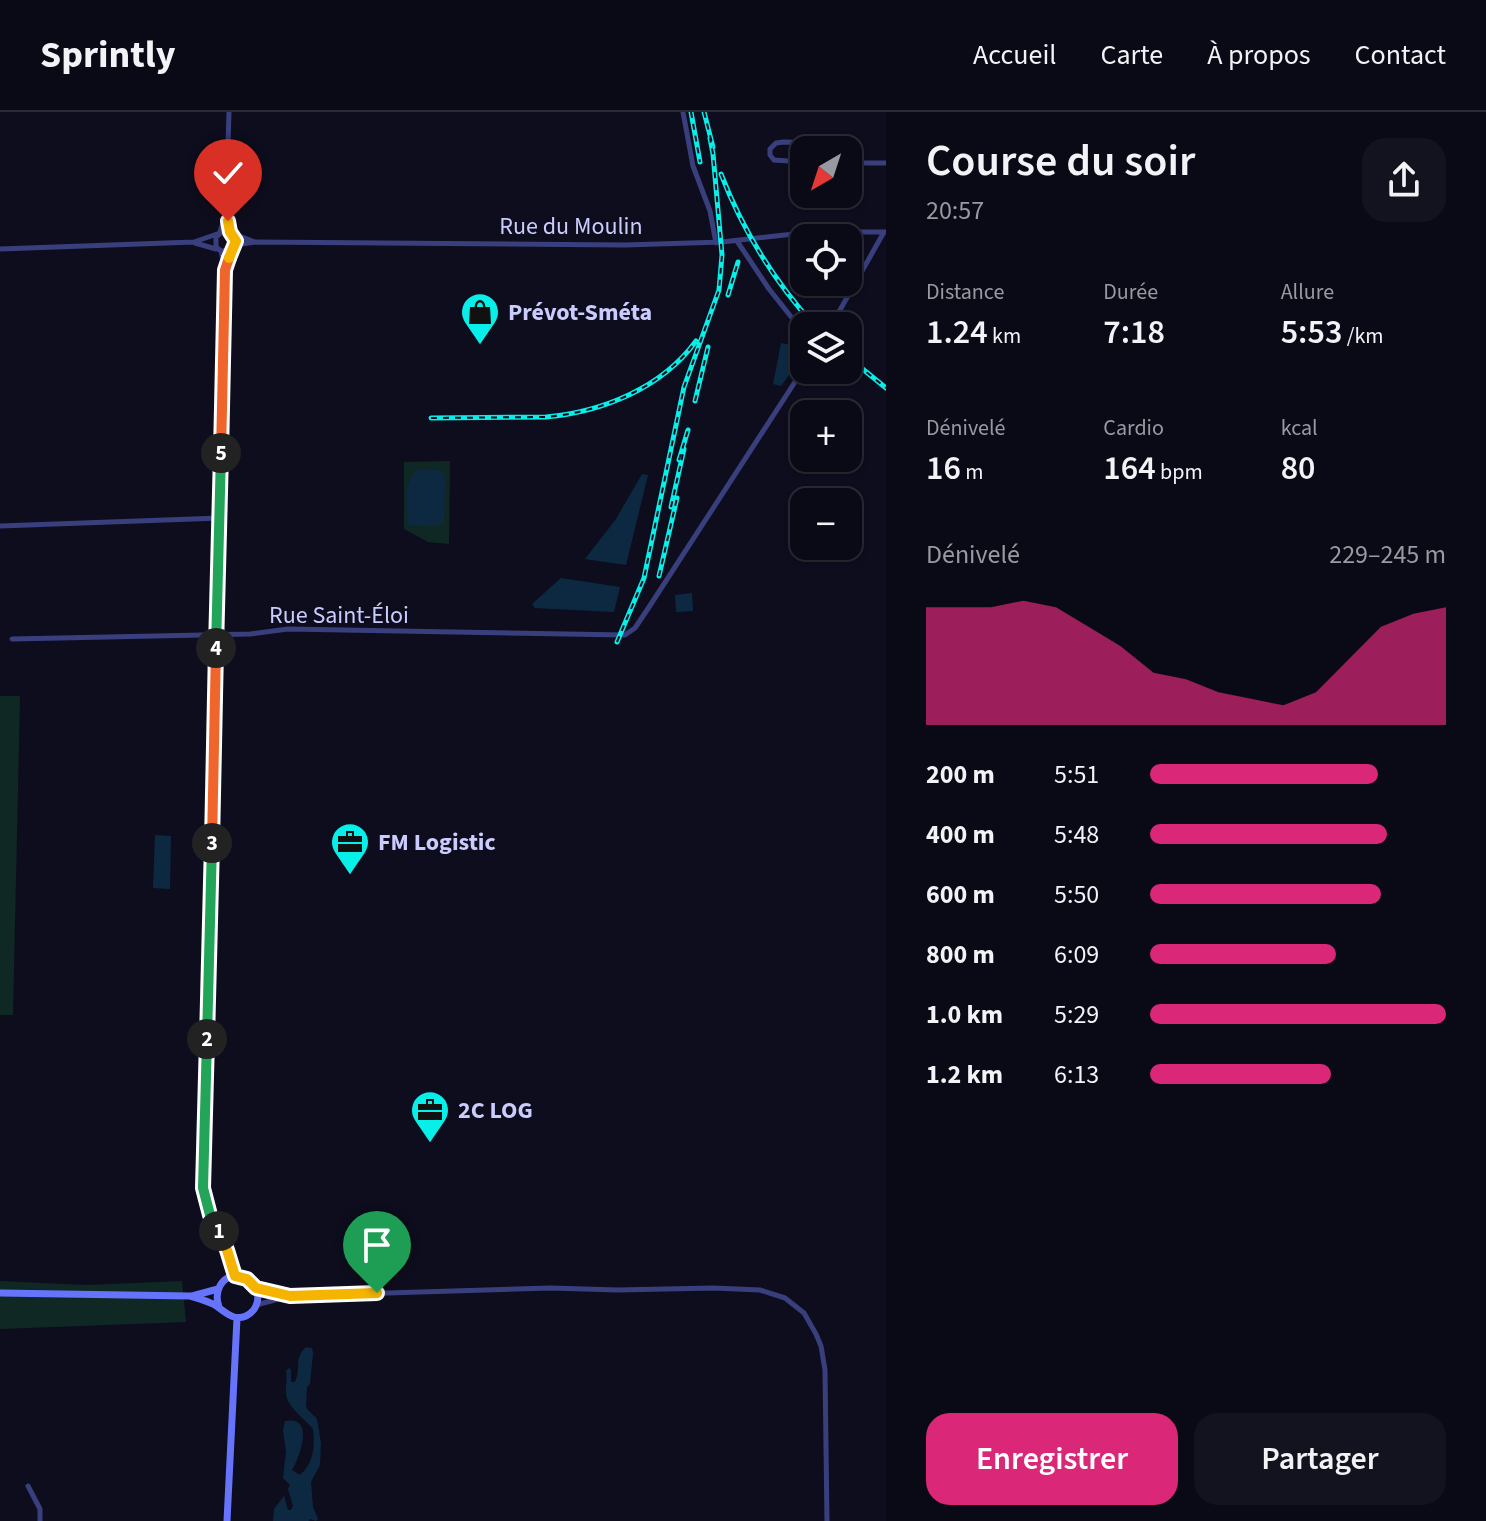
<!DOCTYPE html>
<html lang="fr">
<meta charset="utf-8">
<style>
:root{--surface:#0a0a16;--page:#13131f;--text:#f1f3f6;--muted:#999aa1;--line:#2a2b35;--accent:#db2777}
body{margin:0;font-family:"Source Sans 3",sans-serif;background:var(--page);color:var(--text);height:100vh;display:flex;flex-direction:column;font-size:30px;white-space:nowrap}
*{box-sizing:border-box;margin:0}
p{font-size:26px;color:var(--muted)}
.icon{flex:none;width:44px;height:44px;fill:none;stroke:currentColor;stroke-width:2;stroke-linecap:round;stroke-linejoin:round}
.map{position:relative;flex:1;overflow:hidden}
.details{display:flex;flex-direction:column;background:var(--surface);width:600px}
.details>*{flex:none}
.needle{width:52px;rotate:219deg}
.buttons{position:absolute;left:790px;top:24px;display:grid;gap:16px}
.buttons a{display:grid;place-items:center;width:72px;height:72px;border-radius:16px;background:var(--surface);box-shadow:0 2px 6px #0004,0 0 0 2px var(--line);font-size:40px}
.pin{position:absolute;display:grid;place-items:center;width:68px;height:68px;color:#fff;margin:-82px -34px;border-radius:50% 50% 50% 0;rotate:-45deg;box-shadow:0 0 8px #0007}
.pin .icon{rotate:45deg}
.km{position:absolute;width:40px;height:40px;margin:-20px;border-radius:50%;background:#222;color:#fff;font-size:22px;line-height:40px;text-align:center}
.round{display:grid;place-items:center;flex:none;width:84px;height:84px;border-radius:24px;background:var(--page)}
.overview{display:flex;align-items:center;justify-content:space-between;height:136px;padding:0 40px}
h1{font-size:44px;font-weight:600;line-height:60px}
.metrics{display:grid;grid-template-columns:repeat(3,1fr);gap:12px;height:136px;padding:8px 40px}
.metrics div{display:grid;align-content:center}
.metrics b{font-size:34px;font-weight:600}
.metrics small{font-size:22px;font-weight:400}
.metrics p{font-size:22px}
.chart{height:224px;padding:16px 40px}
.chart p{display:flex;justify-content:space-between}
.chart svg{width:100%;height:144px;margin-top:8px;fill:var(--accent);opacity:.7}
.button{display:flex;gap:16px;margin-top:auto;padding:16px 40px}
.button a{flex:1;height:92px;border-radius:24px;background:var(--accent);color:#fff;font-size:32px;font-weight:600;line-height:92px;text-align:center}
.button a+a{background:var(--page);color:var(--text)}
ul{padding:0 40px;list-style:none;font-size:26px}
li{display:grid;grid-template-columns:128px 96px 1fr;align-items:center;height:60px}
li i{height:20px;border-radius:10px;background:var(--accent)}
header{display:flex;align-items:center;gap:48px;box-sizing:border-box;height:112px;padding:0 40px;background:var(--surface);border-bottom:2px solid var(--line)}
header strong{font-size:38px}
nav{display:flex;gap:44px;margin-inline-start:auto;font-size:28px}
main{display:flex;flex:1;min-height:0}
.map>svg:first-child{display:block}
.green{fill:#102824}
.water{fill:#0d2942}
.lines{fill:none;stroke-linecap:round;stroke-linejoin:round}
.minor{stroke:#393f7c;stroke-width:5}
.secondary{stroke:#6574fb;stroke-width:7}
.rail-casing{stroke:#06efe8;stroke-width:5}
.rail{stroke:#0d0d1e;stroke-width:2;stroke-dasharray:6;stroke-linecap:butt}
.split-1-casing{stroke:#fff;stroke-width:16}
.split-2-casing{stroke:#fff;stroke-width:16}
.split-3-casing{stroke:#fff;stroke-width:16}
.split-4-casing{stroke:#fff;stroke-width:16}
.split-5-casing{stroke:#fff;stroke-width:16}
.split-6-casing{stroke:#fff;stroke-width:16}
.split-7-casing{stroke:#fff;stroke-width:16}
.split-1{stroke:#f5b400;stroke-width:10}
.split-2{stroke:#22a559;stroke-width:10}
.split-3{stroke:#22a559;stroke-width:10}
.split-4{stroke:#f0652b;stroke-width:10}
.split-5{stroke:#22a559;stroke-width:10}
.split-6{stroke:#f0652b;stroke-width:10}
.split-7{stroke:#f5b400;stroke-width:10}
.labels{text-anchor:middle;stroke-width:6;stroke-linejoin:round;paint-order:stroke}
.street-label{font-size:24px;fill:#cbccfe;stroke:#0d0d1e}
.poi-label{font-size:24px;font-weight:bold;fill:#cbccfe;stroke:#0d0d1e;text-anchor:start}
</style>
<header>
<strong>Sprintly</strong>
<nav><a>Accueil</a><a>Carte</a><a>À propos</a><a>Contact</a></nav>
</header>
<main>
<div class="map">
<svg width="886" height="1409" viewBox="0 0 886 1409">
<rect width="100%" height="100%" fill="#0d0d1e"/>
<path class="green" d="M450 349 449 432 428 430 404 417V350Z
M0 584H20L13 903H0Z
M0 1169 86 1173 182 1169 186 1210 0 1217Z"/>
<path class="water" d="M781 231 797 234 794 256 781 274 773 272Z
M418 357 439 358 445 363 444 408 439 414 408 413C407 393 402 372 418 357Z
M642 362 648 363 626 453 585 447 616 407Z
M561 466 620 475 614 500 535 496 532 492Z
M692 481 693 499 676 500 675 483Z
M155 723 171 724 170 777 153 776Z
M306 1235 312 1236 313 1241 310 1272 307 1275 306 1293 307 1297 317 1307 321 1331 320 1353 311 1370 313 1395 318 1407 316 1409 310 1407 309 1409H273L274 1397 284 1384 288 1398H291L293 1394 288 1377 290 1373 283 1366 286 1340 283 1318 285 1309C316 1303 299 1346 292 1358L300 1363C314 1351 315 1334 313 1317 306 1308 290 1297 287 1286 284 1278 288 1268 286 1259L289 1256 291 1258V1270H295C302 1255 293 1248 306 1235Z"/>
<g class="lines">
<path class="minor" d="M229 0 226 100 230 120 236 129 231 138 221 139 216 135V125L223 119 230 120
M683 0 693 54 710 99 716 131
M804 50 774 48 770 43V37L776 31 783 30 830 31 835 33 839 38
M848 51H886
M220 120 226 101
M234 122 255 130
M737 129 769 177 804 221
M195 131 216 137
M235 133 256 130 625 133 722 130 812 120H886
M0 137 194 130 217 122
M231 138 225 158 203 1076 210 1103 227 1138 235 1164
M221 139 225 158
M831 214 884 120
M0 414 220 406
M12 527 250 522 288 517 625 523 635 516 651 492 804 256
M256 1176 285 1183
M256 1193 290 1184 550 1176 618 1178 713 1176 760 1178 785 1186 804 1201 816 1222 821 1234 825 1258 827 1409
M28 1374 40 1397V1409"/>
<path class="secondary" d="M0 1181 190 1184C198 1186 206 1189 213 1192 224 1198 232 1210 246 1204 266 1194 259 1164 237 1164 220 1164 214 1181 219 1195
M192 1184 218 1177
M227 1409 237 1206"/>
<defs>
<path id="rail" d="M691 0 700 50
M704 0 713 35
M721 62C743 119 774 169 815 214
M728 183 738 150
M848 245 886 276
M695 289 708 235
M431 306 546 305C602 300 662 276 696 229
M679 348 688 318
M671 395 684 337
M659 464 677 386
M617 530 644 466 684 275 719 178 722 143 713 42 710 26"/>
</defs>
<use href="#rail" class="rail-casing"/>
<use href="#rail" class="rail"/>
</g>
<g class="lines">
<defs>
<path id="split-1" d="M219 1119 227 1138 235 1164 247 1167 256 1176 290 1184 377 1181"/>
<path id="split-2" d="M207 927 203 1076 210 1103 219 1119"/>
<path id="split-3" d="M207 927 212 731"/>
<path id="split-4" d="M212 731 216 536"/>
<path id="split-5" d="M216 536 221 341"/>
<path id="split-6" d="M221 341 225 158 229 146"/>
<path id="split-7" d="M228 109 230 120 236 129 229 146"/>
</defs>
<use href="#split-1" class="split-1-casing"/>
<use href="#split-2" class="split-2-casing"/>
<use href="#split-3" class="split-3-casing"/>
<use href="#split-4" class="split-4-casing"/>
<use href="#split-5" class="split-5-casing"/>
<use href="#split-6" class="split-6-casing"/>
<use href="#split-7" class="split-7-casing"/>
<use href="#split-1" class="split-1"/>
<use href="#split-2" class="split-2"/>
<use href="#split-3" class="split-3"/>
<use href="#split-4" class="split-4"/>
<use href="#split-5" class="split-5"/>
<use href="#split-6" class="split-6"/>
<use href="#split-7" class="split-7"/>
</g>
<defs>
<symbol id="shop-pin" viewBox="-11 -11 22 30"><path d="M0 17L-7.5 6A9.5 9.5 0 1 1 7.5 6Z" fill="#06efe8" stroke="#0d0d1e"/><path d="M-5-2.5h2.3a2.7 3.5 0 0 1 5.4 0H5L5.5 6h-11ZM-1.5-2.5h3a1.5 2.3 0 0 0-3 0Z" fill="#111"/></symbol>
<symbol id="office-pin" viewBox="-11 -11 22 30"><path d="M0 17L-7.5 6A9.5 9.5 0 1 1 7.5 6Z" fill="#06efe8" stroke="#0d0d1e"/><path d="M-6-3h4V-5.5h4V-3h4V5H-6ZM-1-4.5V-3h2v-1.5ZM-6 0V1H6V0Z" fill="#111"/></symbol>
</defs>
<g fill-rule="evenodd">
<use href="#shop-pin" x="458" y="178" width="44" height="60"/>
<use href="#office-pin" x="328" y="708" width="44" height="60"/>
<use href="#office-pin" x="408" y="976" width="44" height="60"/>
</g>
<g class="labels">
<g class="street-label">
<text x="571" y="122">Rue du Moulin</text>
<text x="339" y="511">Rue Saint-Éloi</text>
</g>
<g class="poi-label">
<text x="508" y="208">Prévot-Sméta</text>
<text x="378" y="738">FM Logistic</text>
<text x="458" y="1006">2C LOG</text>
</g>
</g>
</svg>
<div class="buttons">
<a><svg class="needle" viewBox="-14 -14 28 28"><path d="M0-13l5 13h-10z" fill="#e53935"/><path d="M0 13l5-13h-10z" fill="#999aa1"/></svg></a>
<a><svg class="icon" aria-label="locate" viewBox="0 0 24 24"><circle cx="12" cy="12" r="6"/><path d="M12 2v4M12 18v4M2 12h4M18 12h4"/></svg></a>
<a><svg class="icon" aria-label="layers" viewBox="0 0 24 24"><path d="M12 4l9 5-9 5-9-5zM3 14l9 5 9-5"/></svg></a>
<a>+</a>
<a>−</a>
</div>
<div class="pin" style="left:377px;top:1181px;background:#1e9e55"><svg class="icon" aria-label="arrive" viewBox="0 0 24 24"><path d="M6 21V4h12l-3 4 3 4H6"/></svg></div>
<div class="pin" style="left:228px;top:109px;background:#d93025"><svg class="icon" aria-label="check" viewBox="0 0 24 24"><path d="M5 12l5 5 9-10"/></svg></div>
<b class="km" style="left:219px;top:1119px">1</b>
<b class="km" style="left:207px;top:927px">2</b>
<b class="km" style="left:212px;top:731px">3</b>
<b class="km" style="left:216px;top:536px">4</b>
<b class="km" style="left:221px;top:341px">5</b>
</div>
<section class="details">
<div class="overview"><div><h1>Course du soir</h1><p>20:57</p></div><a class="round"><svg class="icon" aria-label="share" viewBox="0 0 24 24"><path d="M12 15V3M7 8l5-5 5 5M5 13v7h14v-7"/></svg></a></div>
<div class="metrics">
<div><p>Distance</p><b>1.24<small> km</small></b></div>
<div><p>Durée</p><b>7:18</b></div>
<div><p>Allure</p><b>5:53<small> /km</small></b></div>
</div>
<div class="metrics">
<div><p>Dénivelé</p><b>16<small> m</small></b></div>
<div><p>Cardio</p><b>164<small> bpm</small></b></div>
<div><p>kcal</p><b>80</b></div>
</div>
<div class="chart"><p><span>Dénivelé</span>229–245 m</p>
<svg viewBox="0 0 160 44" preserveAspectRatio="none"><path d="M0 44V8L10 8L20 8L30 6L40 8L50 14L60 20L70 28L80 30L90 34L100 36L110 38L120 34L130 24L140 14L150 10L160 8V44z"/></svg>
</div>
<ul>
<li><b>200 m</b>5:51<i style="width:77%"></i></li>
<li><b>400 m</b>5:48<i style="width:80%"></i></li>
<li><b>600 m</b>5:50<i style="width:78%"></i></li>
<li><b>800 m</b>6:09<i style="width:63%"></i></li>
<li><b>1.0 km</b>5:29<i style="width:100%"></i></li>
<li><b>1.2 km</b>6:13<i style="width:61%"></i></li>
</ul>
<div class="button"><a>Enregistrer</a><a>Partager</a></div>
</section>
</main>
